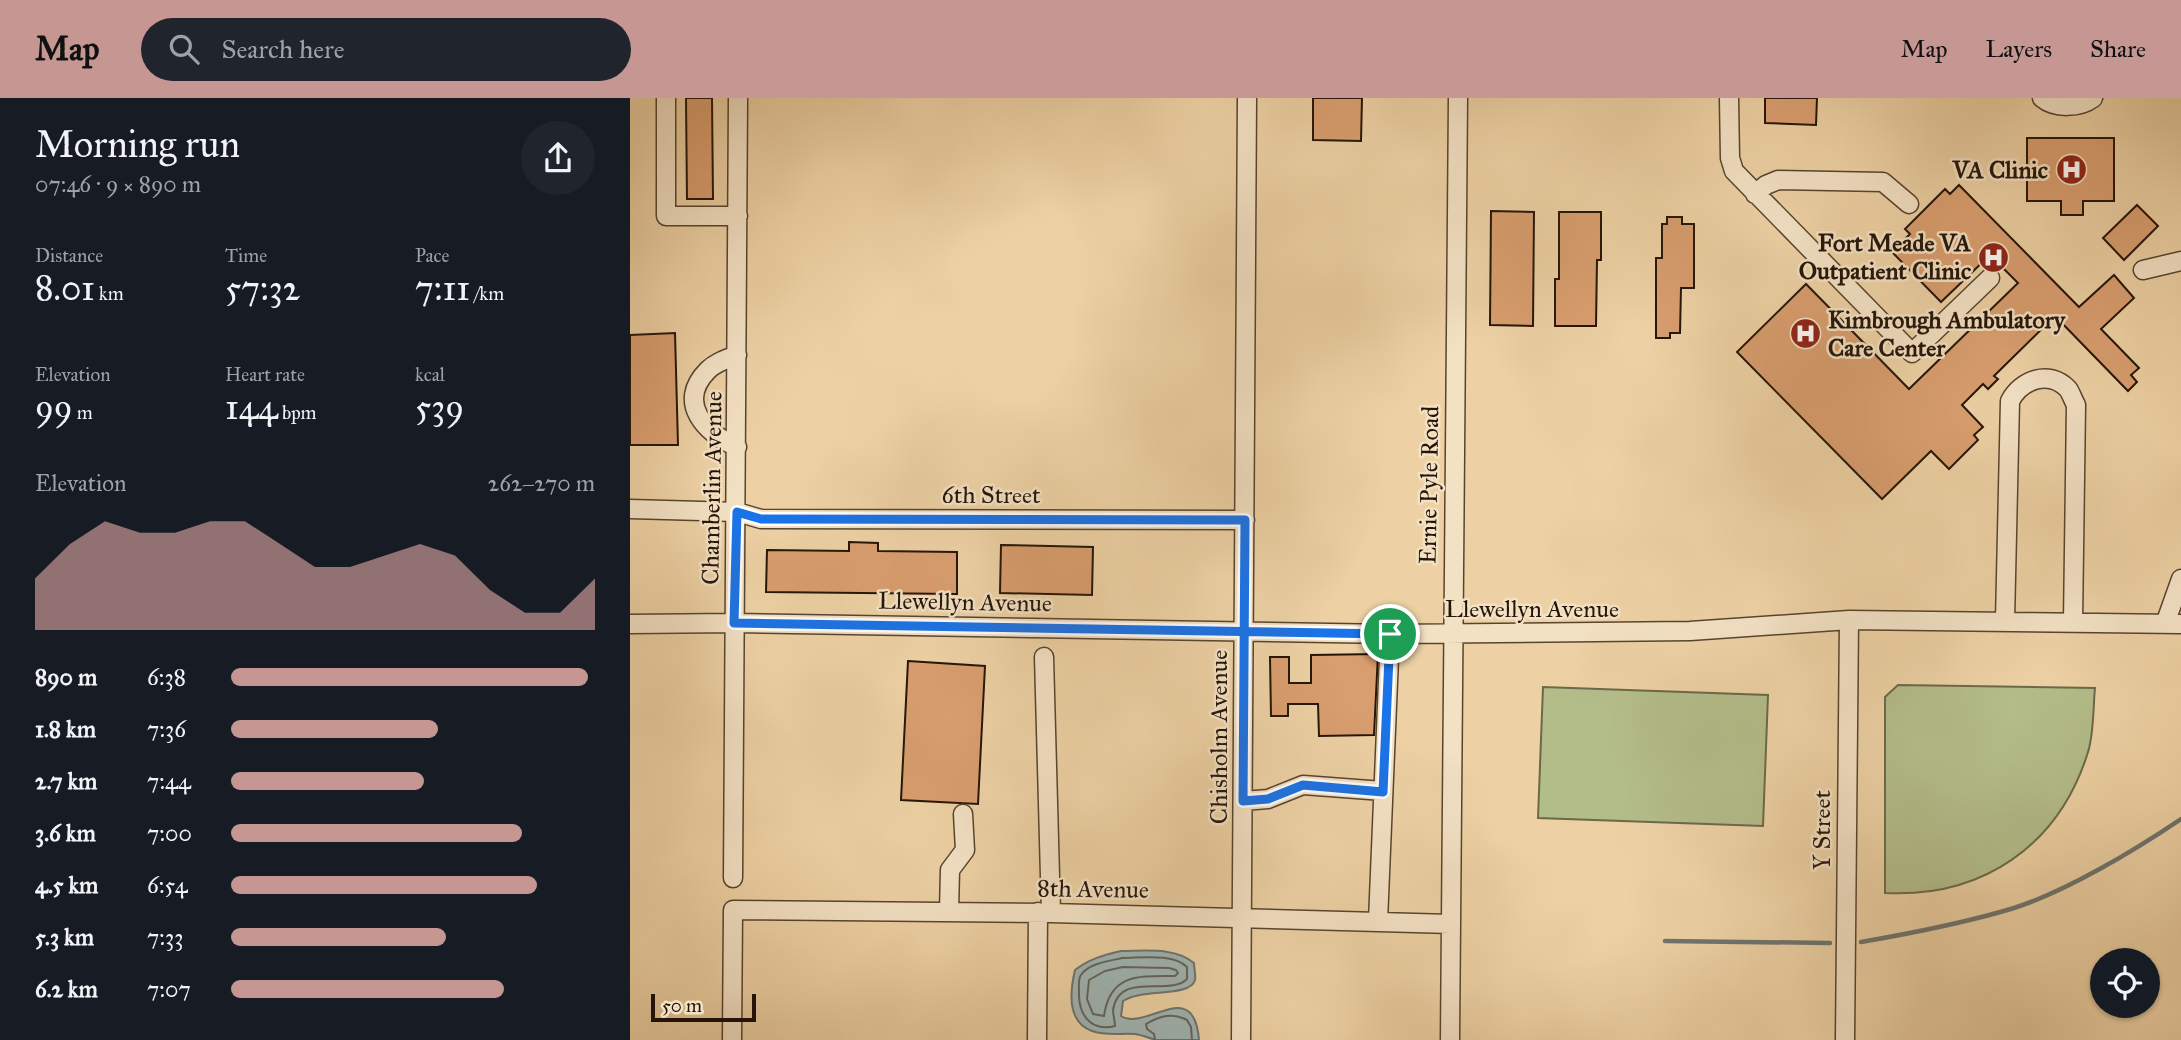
<!DOCTYPE html>
<meta charset="utf-8">
<style>
:root{--surface:#171b24;--page:#20242c;--text:#f1f3f6;--muted:#9ea1a6;--accent:#c59692}
body{margin:0;font-family:"IM FELL Great Primer",serif;background:var(--page);color:var(--text);height:100vh;display:flex;flex-direction:column;font-size:26px;white-space:nowrap}
*{box-sizing:border-box;margin:0}
p{font-size:23px;color:var(--muted)}
.icon{flex:none;width:38px;height:38px;fill:none;stroke:currentColor;stroke-width:2;stroke-linecap:round;stroke-linejoin:round}
.map{position:relative;flex:1;overflow:hidden}
.sheet{display:flex;flex-direction:column;background:var(--surface);width:630px}
.sheet>*{flex:none}
.tools{position:absolute;left:1460px;top:850px;display:grid;gap:14px}
.tools a{display:grid;place-items:center;width:70px;height:70px;border-radius:50%;background:var(--surface);box-shadow:0 2px 5px #0004;font-size:35px}
.scale{position:absolute;left:21px;bottom:18px;width:105px;box-sizing:border-box;padding-left:7px;border:4px solid #251508;border-top:0;font-size:19px;line-height:24px;white-space:nowrap;color:#251508;-webkit-text-stroke:5px #f3e1c4;paint-order:stroke}
.pin{position:absolute;display:grid;place-items:center;width:60px;height:60px;color:#fff;margin:-30px;border:4px solid #fff;border-radius:50%;box-shadow:0 2px 7px #0007}
.round{display:grid;place-items:center;flex:none;width:74px;height:74px;border-radius:37px;background:var(--page)}
.head{display:flex;align-items:center;justify-content:space-between;height:119px;padding:0 35px}
h1{font-size:38px;font-weight:600;line-height:52px}
.metrics{display:grid;grid-template-columns:repeat(3,1fr);gap:10px;height:119px;padding:7px 35px}
.metrics div{display:grid;align-content:center}
.metrics b{font-size:35px;font-weight:600}
.metrics small{font-size:19px;font-weight:400}
.metrics p{font-size:19px}
.chart{height:196px;padding:14px 35px}
.chart p{display:flex;justify-content:space-between}
.chart svg{width:100%;height:126px;margin-top:7px;fill:var(--accent);opacity:.7}
ul{padding:0 35px;list-style:none;font-size:23px}
li{display:grid;grid-template-columns:112px 84px 1fr;align-items:center;height:52px}
li i{height:18px;border-radius:9px;background:var(--accent)}
header{display:flex;align-items:center;gap:42px;box-sizing:border-box;height:98px;padding:0 35px;background:var(--accent);color:#111}
header strong{font-size:33px}
nav{display:flex;gap:38px;margin-inline-start:auto;font-size:24px}
.search{width:490px;height:63px;background:var(--page);display:flex;align-items:center;gap:18px;box-sizing:border-box;padding:0 24px;border-radius:38px;color:var(--muted);font-size:26px}
main{display:flex;flex:1;min-height:0}
.map>svg:first-child{display:block}
.green{fill:#b3bd8a;stroke:#6c6949;stroke-width:2}
.water{fill:#9fb4b2;stroke:#6e746e;stroke-width:2}
.lines{fill:none;stroke-linecap:round;stroke-linejoin:round}
.shore{stroke:#62645d;stroke-width:2}
.stream{stroke:#6e746e;stroke-width:4.5}
.building{fill:#d99e6f;stroke:#251508;stroke-width:2}
.minor-casing{stroke:#57442f;stroke-width:21}
.minor{stroke:#f3e1c4;stroke-width:18}
.route-casing{stroke:#fff;stroke-width:14}
.route{stroke:#1a73e8;stroke-width:9}
.labels{text-anchor:middle;stroke-width:5;stroke-linejoin:round;paint-order:stroke}
.poi-label{font-size:24px;font-weight:bold;fill:#251508;stroke:#f3e1c4;text-anchor:end}
.street-label{font-size:24px;fill:#251508;stroke:#f3e1c4}
</style>
<header>
<strong>Map</strong>
<div class="search"><svg class="icon" aria-label="search" viewBox="0 0 24 24"><circle cx="10" cy="10" r="6"/><path d="M15 15l6 6"/></svg>Search here</div>
<nav><a>Map</a><a>Layers</a><a>Share</a></nav>
</header>
<main>
<section class="sheet">
<div class="head"><div><h1>Morning run</h1><p>07:46 · 9 × 890 m</p></div><a class="round"><svg class="icon" aria-label="share" viewBox="0 0 24 24"><path d="M12 15V3M7 8l5-5 5 5M5 13v7h14v-7"/></svg></a></div>
<div class="metrics">
<div><p>Distance</p><b>8.01<small> km</small></b></div>
<div><p>Time</p><b>57:32</b></div>
<div><p>Pace</p><b>7:11<small> /km</small></b></div>
</div>
<div class="metrics">
<div><p>Elevation</p><b>99<small> m</small></b></div>
<div><p>Heart rate</p><b>144<small> bpm</small></b></div>
<div><p>kcal</p><b>539</b></div>
</div>
<div class="chart"><p><span>Elevation</span>262–270 m</p>
<svg viewBox="0 0 160 44" preserveAspectRatio="none"><path d="M0 44V26L10 14L20 6L30 10L40 10L50 6L60 6L70 14L80 22L90 22L100 18L110 14L120 18L130 30L140 38L150 38L160 26V44z"/></svg>
</div>
<ul>
<li><b>890 m</b>6:38<i style="width:98%"></i></li>
<li><b>1.8 km</b>7:36<i style="width:57%"></i></li>
<li><b>2.7 km</b>7:44<i style="width:53%"></i></li>
<li><b>3.6 km</b>7:00<i style="width:80%"></i></li>
<li><b>4.5 km</b>6:54<i style="width:84%"></i></li>
<li><b>5.3 km</b>7:33<i style="width:59%"></i></li>
<li><b>6.2 km</b>7:07<i style="width:75%"></i></li>
</ul>
</section>
<div class="map">
<svg width="1551" height="942" viewBox="0 0 1551 942">
<rect width="100%" height="100%" fill="#edd1a4"/>
<filter id="stains"><feTurbulence type="fractalNoise" baseFrequency=".00286" numOctaves="4"/><feColorMatrix values="0 0 0 0 .2 0 0 0 0 .09 0 0 0 0 .02 0 0 0 .5 -.17"/></filter>
<radialGradient id="worn" r=".72"><stop offset=".6" stop-color="#630" stop-opacity="0"/><stop offset="1" stop-color="#630" stop-opacity=".3"/></radialGradient>
<path class="green" d="M1268 587 1465 590C1463 610 1464 635 1458 654 1429 748 1352 800 1255 795V599Z
M913 589 1138 597 1133 728 908 720Z"/>
<path class="water" d="M491 853C516 853 545 849 564 865 564 870 566 878 565 882 560 900 511 890 493 903L491 918C515 934 564 877 569 942 555 942 539 942 526 942 518 940 513 937 505 936 491 935 475 938 462 933 437 924 440 893 445 872 459 861 474 857 491 853Z"/>
<g class="lines">
<path class="shore" d="M492 860C511 860 543 855 557 869V881C540 899 489 872 483 912 483 917 485 923 485 928 460 934 448 916 449 893 449 888 448 881 451 877 459 865 480 863 492 860Z
M493 869 539 870 546 872 548 875 545 878C509 878 480 875 474 918L463 916 457 901 459 882 475 873Z
M525 942 524 936 517 931 516 926C530 918 542 914 557 922L561 929 562 942"/>
<path class="stream" d="M1035 843 1200 845
M1231 844C1283 835 1335 825 1384 810 1437 793 1505 752 1551 721"/>
</g>
<path class="building" d="M56 0H82L83 101H57Z
M683 0H732L731 43 683 42Z
M1135 0H1187L1186 27 1135 25Z
M1397 40H1484V103H1453V117H1431V103H1397Z
M1329 87 1449 209 1484 177 1504 200 1471 231 1509 270 1501 277 1507 284 1498 293 1425 218 1364 278 1368 281 1358 291 1353 286 1332 307 1353 329 1344 337 1348 342 1319 371 1301 353 1252 401 1107 254 1176 186 1279 291 1388 185 1360 157 1311 204 1262 154 1280 136 1275 131 1315 91 1320 96Z
M1507 107 1528 128 1494 162 1473 140Z
M861 113 904 114 903 228 860 227Z
M929 114H971V162H967L966 228H925V181H929Z
M1037 119H1052V126H1064V190H1051L1050 235H1040V240H1026V160H1032V126H1037Z
M45 235 48 347H0V237Z
M219 444 248 445V453L327 454V496L136 494 137 452 219 453Z
M371 447 463 449 462 497 370 495Z
M748 556 744 637 689 638 688 606H658V618H641L640 559H659V585H681V557Z
M278 563 355 568 348 706 271 702Z"/>
<g class="lines">
<defs>
<path id="minor" d="M36 0V118H108
M1099 0 1100 60 1104 73 1282 255 1360 180
M1412 0C1425 11 1450 10 1463 0
M1125 96 1136 87 1148 82 1253 84 1279 106
M1513 172 1551 163
M107 349C76 335 45 305 78 272 86 264 97 261 107 257
M0 411 107 414 131 421 615 422
M1375 523 1380 303C1391 282 1419 271 1438 291 1441 295 1443 302 1446 307L1443 524
M0 526 104 525 760 536 1060 533 1219 522 1551 526
M1535 526 1551 481
M414 559 421 815
M613 703 638 701 673 687 753 693
M103 780 108 0
M319 814 320 772 335 752 333 716
M748 823 760 536
M102 942 103 812 421 815 821 826
M407 942 408 814
M611 942 617 0
M820 942 828 0
M1215 942 1219 522"/>
</defs>
<use href="#minor" class="minor-casing"/>
<use href="#minor" class="minor"/>
</g>
<g class="lines">
<defs>
<path id="route" d="M760 536 104 525 107 414 131 421 615 422 613 703 638 701 673 687 753 694 760 536"/>
</defs>
<use href="#route" class="route-casing"/>
<use href="#route" class="route"/>
</g>
<defs>
<symbol id="hospital-disc" viewBox="-11 -11 22 22"><circle r="9.5" fill="#8f2418" stroke="#f3e1c4"/><path d="M-5-5h3v3.5h4V-5h3V5h-3V1.5h-4V5h-3Z" fill="#fff"/></symbol>
</defs>
<g fill-rule="evenodd">
<use href="#hospital-disc" x="1424" y="54" width="35" height="35"/>
<use href="#hospital-disc" x="1346" y="142" width="35" height="35"/>
<use href="#hospital-disc" x="1158" y="218" width="35" height="35"/>
</g>
<g class="labels">
<g class="poi-label">
<text x="1418" y="80">VA Clinic</text>
<text x="1341" y="153">Fort Meade VA<tspan x="1341" dy="28">Outpatient Clinic</tspan></text>
<text x="1198" y="230" text-anchor="start">Kimbrough Ambulatory<tspan x="1198" dy="28">Care Center</tspan></text>
</g>
<g class="street-label">
<text transform="translate(799 387) rotate(-89)" y="8">Ernie Pyle Road</text>
<text transform="translate(82 390) rotate(-89)" y="8">Chamberlin Avenue</text>
<text x="361" y="405">6th Street</text>
<text transform="translate(335 504) rotate(1)" y="8">Llewellyn Avenue</text>
<text x="902" y="519">Llewellyn Avenue</text>
<text transform="translate(589 639) rotate(-90)" y="8">Chisholm Avenue</text>
<text transform="translate(1192 732) rotate(-90)" y="8">Y Street</text>
<text transform="translate(463 791) rotate(1)" y="8">8th Avenue</text>
</g>
</g>
<rect width="100%" height="100%" filter="url(#stains)"/>
<rect width="100%" height="100%" fill="url(#worn)"/>
</svg>
<div class="tools">
<a><svg class="icon" aria-label="locate" viewBox="0 0 24 24"><circle cx="12" cy="12" r="6"/><path d="M12 2v4M12 18v4M2 12h4M18 12h4"/></svg></a>
</div>
<div class="scale">50 m</div>
<div class="pin" style="left:760px;top:536px;background:#1e9e55"><svg class="icon" aria-label="arrive" viewBox="0 0 24 24"><path d="M6 21V4h12l-3 4 3 4H6"/></svg></div>
</div>
</main>
